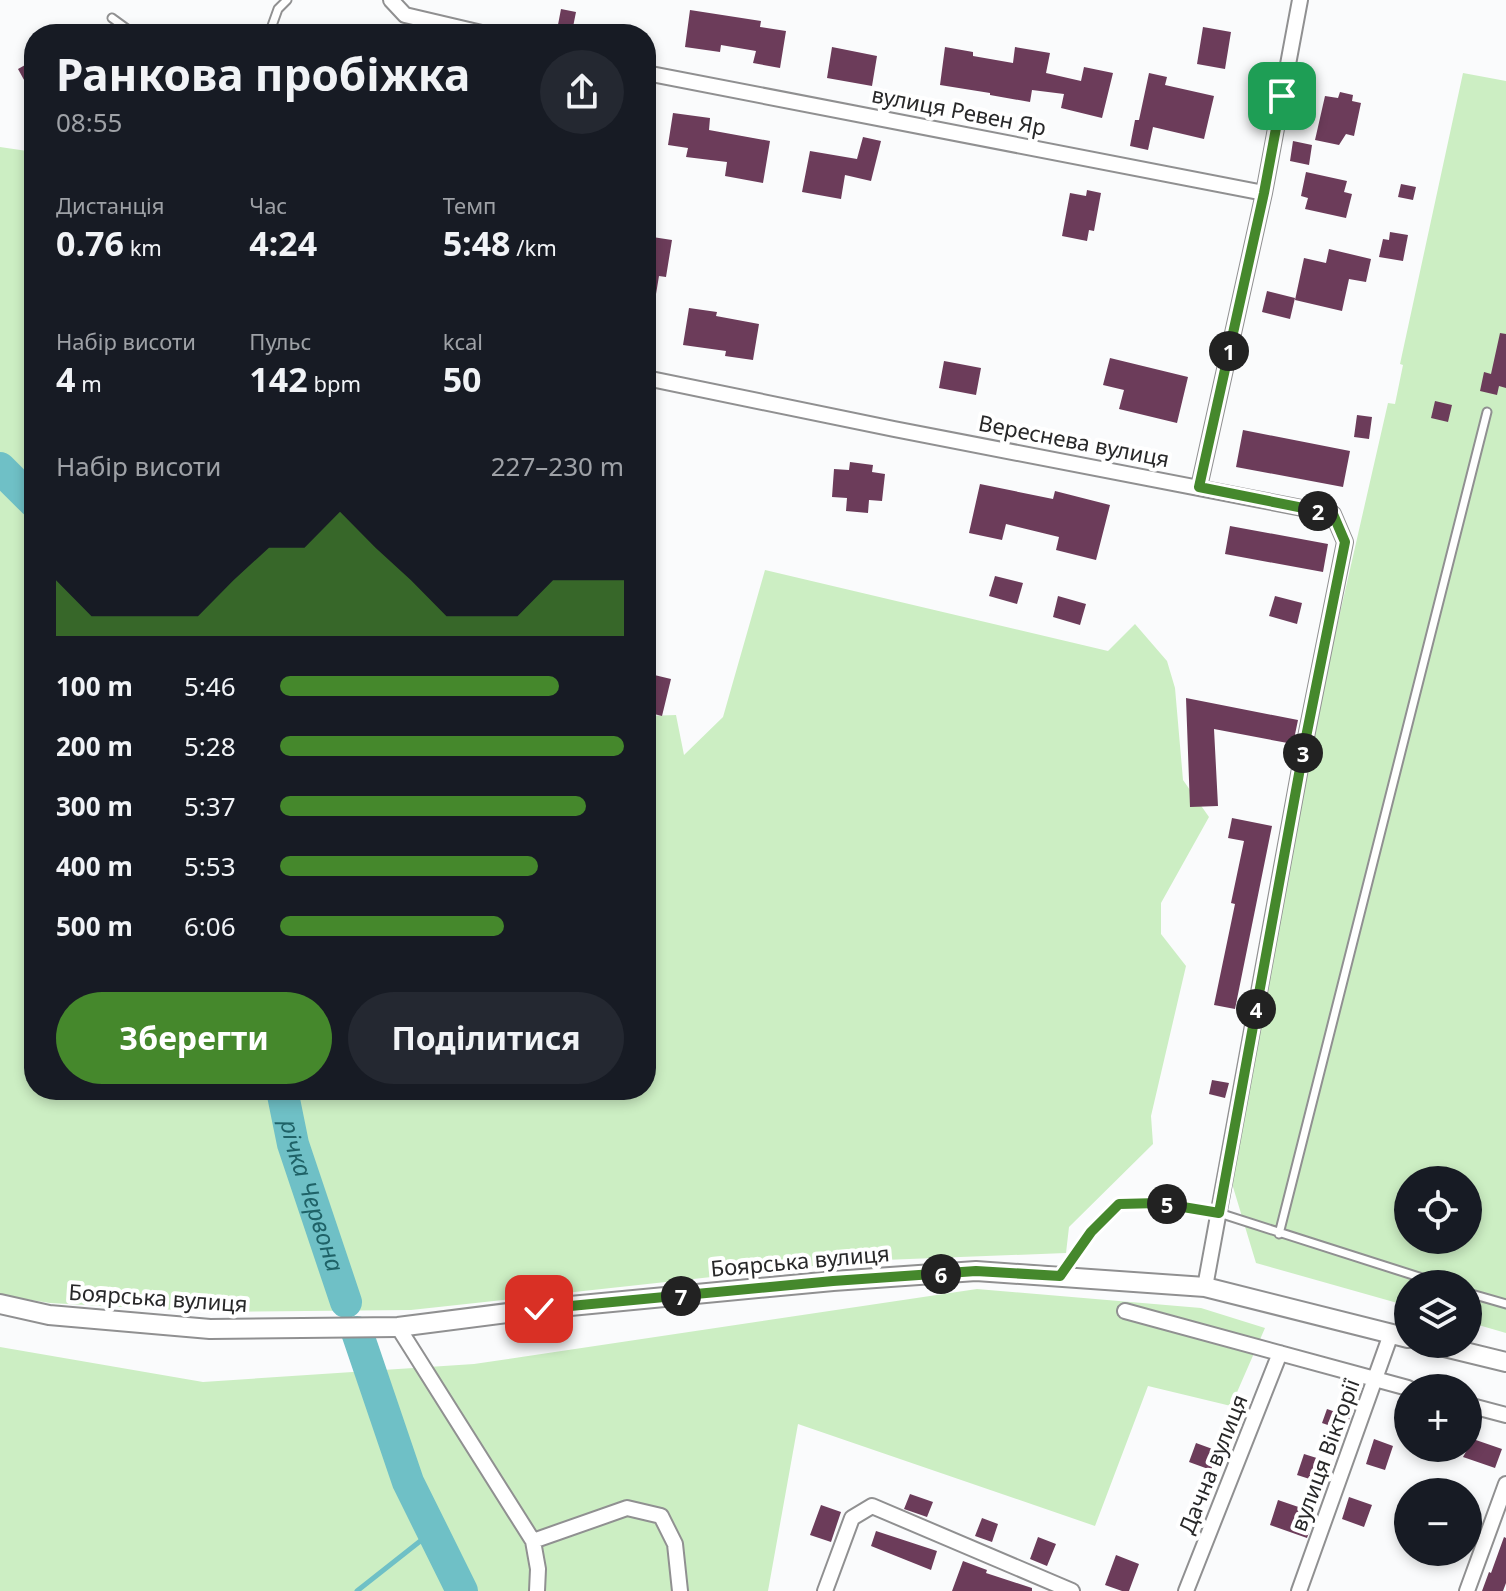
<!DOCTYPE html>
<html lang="uk">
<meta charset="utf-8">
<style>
:root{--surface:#171b24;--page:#242831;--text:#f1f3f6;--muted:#9ea1a6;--accent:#45882c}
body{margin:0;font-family:"Noto Sans",sans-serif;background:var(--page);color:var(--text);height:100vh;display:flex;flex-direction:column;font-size:30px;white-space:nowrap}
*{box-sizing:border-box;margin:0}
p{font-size:26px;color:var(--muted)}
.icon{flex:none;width:44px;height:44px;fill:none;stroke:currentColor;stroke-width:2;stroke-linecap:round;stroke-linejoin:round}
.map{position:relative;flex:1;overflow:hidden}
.side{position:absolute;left:24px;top:24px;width:632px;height:1076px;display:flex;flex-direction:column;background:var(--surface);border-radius:32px;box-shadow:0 4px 12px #0003}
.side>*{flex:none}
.controls{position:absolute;left:1394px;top:1166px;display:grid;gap:16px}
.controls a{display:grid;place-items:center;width:88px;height:88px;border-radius:50%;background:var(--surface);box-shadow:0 4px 12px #0003;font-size:40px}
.pin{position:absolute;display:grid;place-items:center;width:68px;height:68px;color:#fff;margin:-34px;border-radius:16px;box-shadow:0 4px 12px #0006}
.km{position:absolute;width:40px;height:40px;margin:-20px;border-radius:50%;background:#222;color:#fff;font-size:22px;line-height:40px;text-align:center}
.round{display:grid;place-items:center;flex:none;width:84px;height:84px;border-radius:42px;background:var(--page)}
.head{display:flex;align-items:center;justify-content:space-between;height:136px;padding:0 32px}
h1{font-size:44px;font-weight:700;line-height:60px}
.figures{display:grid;grid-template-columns:repeat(3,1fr);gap:12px;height:136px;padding:8px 32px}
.figures div{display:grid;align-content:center}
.figures b{font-size:34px;font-weight:700}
.figures small{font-size:22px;font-weight:400}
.figures p{font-size:22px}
.chart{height:224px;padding:16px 32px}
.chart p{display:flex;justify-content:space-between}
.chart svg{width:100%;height:144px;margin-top:8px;fill:var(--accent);opacity:.7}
.button{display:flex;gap:16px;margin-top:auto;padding:16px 32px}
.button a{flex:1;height:92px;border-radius:48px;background:var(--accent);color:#fff;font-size:32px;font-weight:700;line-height:92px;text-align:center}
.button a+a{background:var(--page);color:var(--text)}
ul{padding:0 32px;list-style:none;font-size:26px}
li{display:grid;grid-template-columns:128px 96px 1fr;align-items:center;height:60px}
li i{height:20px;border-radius:10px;background:var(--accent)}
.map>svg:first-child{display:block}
.green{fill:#cceec3;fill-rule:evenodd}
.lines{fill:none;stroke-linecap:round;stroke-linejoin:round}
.stream{stroke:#6fc0c6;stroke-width:5}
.river{stroke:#6fc0c6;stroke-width:32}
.building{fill:#6c3c5a}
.service-casing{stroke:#909091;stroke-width:11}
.minor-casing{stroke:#909091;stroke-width:18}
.tertiary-casing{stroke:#909091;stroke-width:22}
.service{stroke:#fff;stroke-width:7}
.minor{stroke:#fff;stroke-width:14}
.tertiary{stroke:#fff;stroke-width:18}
.route-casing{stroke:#fff;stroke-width:16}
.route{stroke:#45882c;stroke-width:10}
.labels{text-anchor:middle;stroke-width:8;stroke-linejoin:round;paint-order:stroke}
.street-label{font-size:22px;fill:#282829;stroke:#fff}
.water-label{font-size:24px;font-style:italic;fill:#1f6267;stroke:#fff}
</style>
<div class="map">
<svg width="1506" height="1591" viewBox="0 0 1506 1591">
<rect width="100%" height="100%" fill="#fafbfc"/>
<path class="green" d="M1463 73 1506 81V1333L1468 1322V1284H1408V1306L1256 1263 1230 1177 1255 985 1388 403 1395 404 1403 365 1400 364ZM1408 1180H1468V1240H1408Z
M0 147 34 152V1090H646V716L676 715 684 755 723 717 765 570 1108 651 1135 624 1167 661 1175 688 1183 780 1209 817 1161 903V934L1186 966 1151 1116 1153 1144 1069 1227 1066 1253 858 1261 411 1310 214 1312 50 1303 0 1295Z
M977 1289 1201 1308 1265 1328 1231 1406 1148 1386 1095 1526 798 1424 768 1591H0V1347L203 1382 474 1364Z"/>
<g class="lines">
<path class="stream" d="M357 1591 433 1531"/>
<g class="river">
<path d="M0 468 34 502"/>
<path id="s1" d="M282 1090 293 1144 346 1302"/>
<path d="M357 1332 408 1482 462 1591"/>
</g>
</g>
<path class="building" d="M561 9 576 12 572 32 557 30Z
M690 10 761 21 760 27 786 31 780 68 753 63 756 51 721 45 720 52 685 47Z
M1203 27 1231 32 1225 69 1197 64Z
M832 47 877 56 872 86 827 78Z
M945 47 973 52V56L1013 63 1015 47 1050 53 1046 73 1081 81 1084 67 1113 73 1102 118 1061 108 1064 94 1032 90 1030 102 990 95V93L940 85Z
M34 60V98L18 69Z
M1149 73 1167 77 1165 85 1214 96 1204 139 1153 127 1148 150 1130 146 1135 120H1139Z
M1340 92 1353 95 1352 101 1361 103 1354 136 1346 134 1339 145 1315 140 1325 96 1338 98Z
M673 113 710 118 709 130 770 141 763 183 725 176 727 162 686 157 688 148 668 145Z
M863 137 881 141 871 181 845 175 841 199 802 192 810 151 857 159Z
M1293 141 1312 145 1309 165 1290 161Z
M1306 172 1347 181 1344 192 1352 194 1346 218 1305 209 1308 198 1301 196Z
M1401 184 1416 187 1413 200 1398 197Z
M1087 190 1101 193 1094 231 1089 230 1087 241 1062 236 1070 193 1086 196Z
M1390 232 1408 235 1403 261 1379 257 1383 239 1389 240Z
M646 236 672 240 666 277 659 276 654 306 646 305Z
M1329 249 1371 259 1366 282 1349 279 1342 311 1295 300 1304 258 1326 263Z
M1267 291 1295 298 1290 319 1262 312Z
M689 308 717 312 716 316 759 324 753 360 725 356 726 351 683 345Z
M1500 333 1506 334V388L1499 386 1497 395 1480 391 1484 372 1491 374Z
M1110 358 1188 377 1177 423 1119 409 1124 390 1103 385Z
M944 361 981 368 976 395 939 388Z
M1435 401 1452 405 1448 422 1431 418Z
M1357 415 1372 417 1369 439 1354 437Z
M1243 430 1350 451 1343 487 1236 467Z
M850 462 873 465 872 472 885 474 882 501 869 500 868 513 846 511 847 498 832 497 834 469 849 470Z
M980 484 1053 499 1055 491 1110 505 1096 560 1056 550 1059 537 1006 524 1002 540 969 533Z
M1230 526 1328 544 1323 572 1225 554Z
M995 576 1023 583 1017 604 989 596Z
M1058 596 1086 604 1080 625 1053 617Z
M1275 596 1302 603 1297 624 1269 616Z
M646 673 671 679 662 716 646 712Z
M1186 698 1298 720 1293 744 1214 729 1218 806 1190 807Z
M1232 818 1272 826 1235 1009 1214 1005 1235 904 1231 903 1244 841 1228 838Z
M1212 1080 1229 1083 1225 1098 1209 1094Z
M1327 1409 1350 1417 1345 1431 1322 1423Z
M1470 1438 1502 1449 1495 1468 1463 1457 1468 1448Z
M1374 1439 1393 1446 1385 1470 1366 1464Z
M1196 1443 1218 1451 1211 1470 1189 1462Z
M1304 1454 1323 1460 1316 1481 1297 1475Z
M910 1494 933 1502 927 1517 904 1509Z
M1349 1497 1372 1505 1364 1527 1342 1519Z
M1278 1500 1316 1513 1307 1538 1270 1525Z
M821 1505 841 1512 831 1542 810 1535Z
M982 1518 998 1524 992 1542 975 1536Z
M876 1531 937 1551 931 1570 871 1546Z
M1038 1537 1056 1544 1047 1566 1030 1559Z
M1504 1537 1506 1538V1583L1503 1591H1482L1489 1572 1491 1573Z
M1116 1555 1139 1564 1129 1591H1122L1105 1585Z
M963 1561 987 1570 986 1573 1032 1588V1591H952Z"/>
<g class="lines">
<defs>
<path id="service" d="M112 18 134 34
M269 34 278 9 287 0
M1279 1234 1487 412
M1060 1275 1091 1232 1119 1204 1159 1203 1219 1213 1441 1284
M1468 1293 1506 1304"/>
<path id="minor" d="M391 0 405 15 486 34
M646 73 1264 193
M646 378 894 429 1333 514 1345 542 1303 752 1205 1287
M1199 487 1264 193 1300 0
M1125 1311 1408 1388
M398 1327 533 1541 538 1569 537 1591
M1468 1405 1506 1415
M533 1541 627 1508 661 1516 675 1544 680 1591
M825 1591 852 1518 872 1506 1072 1591
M1186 1591 1280 1353
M1299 1591 1391 1334
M1467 1591 1506 1484"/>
<path id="tertiary" d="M0 1304 49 1315 210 1329 398 1327 539 1309 833 1281 976 1271 1205 1287 1408 1338
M1432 1344 1506 1362"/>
</defs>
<use href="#service" class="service-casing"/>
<use href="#minor" class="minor-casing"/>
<use href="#tertiary" class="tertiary-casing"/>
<use href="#service" class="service"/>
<use href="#minor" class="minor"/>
<use href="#tertiary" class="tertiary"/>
</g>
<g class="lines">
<defs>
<path id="route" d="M539 1309 833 1281 976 1271 1060 1276 1091 1232 1119 1204 1159 1203 1219 1213 1303 752 1345 542 1333 514 1199 487 1264 193 1282 96"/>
</defs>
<use href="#route" class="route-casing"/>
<use href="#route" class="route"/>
</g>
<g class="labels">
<g class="street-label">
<text transform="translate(959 111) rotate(11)" y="8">вулиця Ревен Яр</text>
<text transform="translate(1074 441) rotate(11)" y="8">Вереснева вулиця</text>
<text transform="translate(800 1261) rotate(-5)" y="8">Боярська вулиця</text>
<text transform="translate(158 1298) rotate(4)" y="8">Боярська вулиця</text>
<text transform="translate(1325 1455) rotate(-70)" y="8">вулиця Вікторії</text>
<text transform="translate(1213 1464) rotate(-68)" y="8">Дачна вулиця</text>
</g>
<g class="water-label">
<text dy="8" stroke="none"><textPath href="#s1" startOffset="110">річка Червона</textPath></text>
</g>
</g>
</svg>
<div class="controls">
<a><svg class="icon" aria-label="locate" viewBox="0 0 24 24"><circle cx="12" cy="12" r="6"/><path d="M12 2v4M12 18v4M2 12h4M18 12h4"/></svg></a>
<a><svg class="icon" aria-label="layers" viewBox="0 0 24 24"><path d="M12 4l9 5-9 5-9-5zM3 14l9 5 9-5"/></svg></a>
<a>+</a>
<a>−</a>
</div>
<div class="pin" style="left:1282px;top:96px;background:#1e9e55"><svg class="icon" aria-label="arrive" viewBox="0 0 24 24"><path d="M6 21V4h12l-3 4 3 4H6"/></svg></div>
<div class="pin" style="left:539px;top:1309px;background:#d93025"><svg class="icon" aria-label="check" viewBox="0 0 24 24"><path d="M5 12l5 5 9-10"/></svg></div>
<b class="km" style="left:1229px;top:351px">1</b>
<b class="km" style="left:1318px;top:511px">2</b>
<b class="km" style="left:1303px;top:753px">3</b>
<b class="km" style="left:1256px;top:1009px">4</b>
<b class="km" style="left:1167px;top:1204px">5</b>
<b class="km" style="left:941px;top:1274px">6</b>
<b class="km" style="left:681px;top:1296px">7</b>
<section class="side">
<div class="head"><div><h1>Ранкова пробіжка</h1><p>08:55</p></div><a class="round"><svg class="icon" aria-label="share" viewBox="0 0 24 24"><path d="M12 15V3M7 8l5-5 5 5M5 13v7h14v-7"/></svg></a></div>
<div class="figures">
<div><p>Дистанція</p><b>0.76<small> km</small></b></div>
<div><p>Час</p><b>4:24</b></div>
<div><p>Темп</p><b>5:48<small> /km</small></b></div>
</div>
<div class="figures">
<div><p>Набір висоти</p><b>4<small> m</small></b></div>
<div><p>Пульс</p><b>142<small> bpm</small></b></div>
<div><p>kcal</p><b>50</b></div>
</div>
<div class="chart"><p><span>Набір висоти</span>227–230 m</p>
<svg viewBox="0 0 160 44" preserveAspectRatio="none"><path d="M0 44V27L10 38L20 38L30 38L40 38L50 27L60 17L70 17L80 6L90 17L100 27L110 38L120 38L130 38L140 27L150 27L160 27V44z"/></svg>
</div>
<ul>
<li><b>100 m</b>5:46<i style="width:81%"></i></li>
<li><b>200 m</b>5:28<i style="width:100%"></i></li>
<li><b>300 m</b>5:37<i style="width:89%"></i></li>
<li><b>400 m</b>5:53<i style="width:75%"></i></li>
<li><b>500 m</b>6:06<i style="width:65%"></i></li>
</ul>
<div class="button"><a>Зберегти</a><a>Поділитися</a></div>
</section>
</div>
